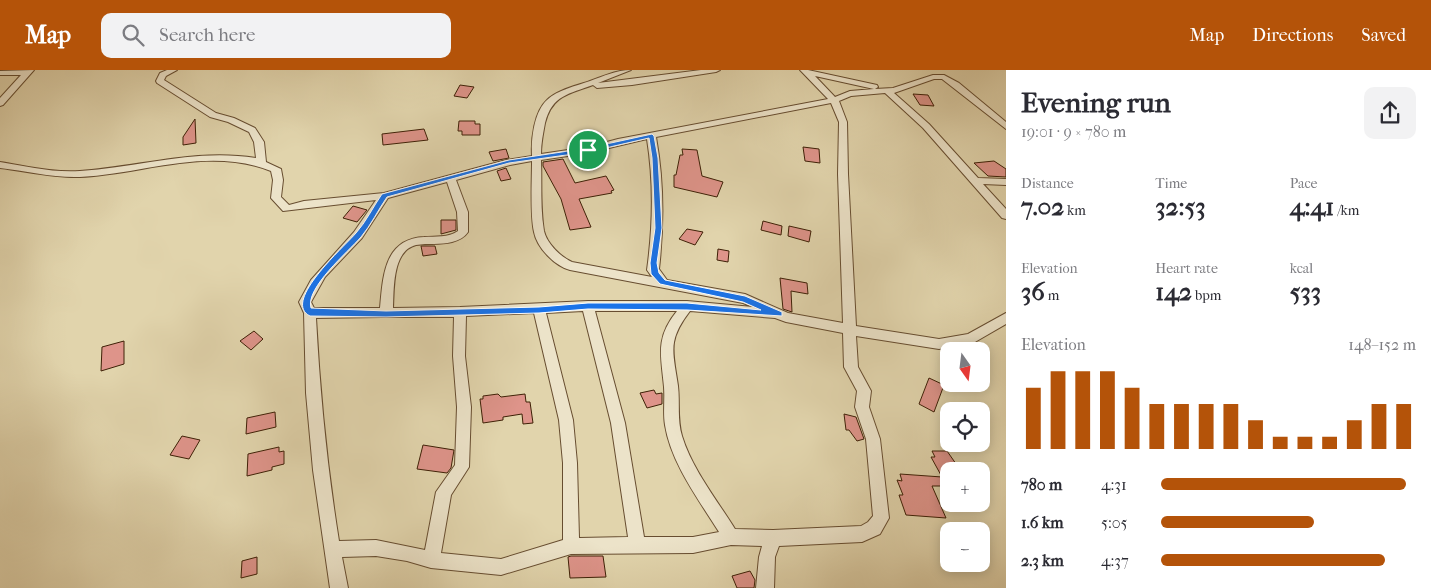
<!DOCTYPE html>
<meta charset="utf-8">
<style>
:root{--surface:#fff;--page:#f2f2f3;--text:#2b2b33;--muted:#7c7c81;--accent:#b45309}
body{margin:0;font-family:"IM FELL French Canon",serif;background:var(--page);color:var(--text);height:100vh;display:flex;flex-direction:column;font-size:19px;white-space:nowrap}
*{box-sizing:border-box;margin:0}
p{font-size:16px;color:var(--muted)}
.icon{flex:none;width:28px;height:28px;fill:none;stroke:currentColor;stroke-width:2;stroke-linecap:round;stroke-linejoin:round}
.map{position:relative;flex:1;overflow:hidden}
.drawer{display:flex;flex-direction:column;background:var(--surface);width:425px}
.drawer>*{flex:none}
.needle{width:32px;rotate:166deg}
.controls{position:absolute;left:940px;top:272px;display:grid;gap:10px}
.controls a{display:grid;place-items:center;width:50px;height:50px;border-radius:10px;background:var(--surface);box-shadow:0 2px 12px #0003;font-size:25px}
.pin{position:absolute;display:grid;place-items:center;width:42px;height:42px;color:#fff;margin:-21px;border:2px solid #fff;border-radius:50%;box-shadow:0 1px 5px #0007}
.round{display:grid;place-items:center;flex:none;width:52px;height:52px;border-radius:10px;background:var(--page)}
.headline{display:flex;align-items:center;justify-content:space-between;height:85px;padding:0 15px}
h1{font-size:28px;font-weight:800;line-height:38px}
.metrics{display:grid;grid-template-columns:repeat(3,1fr);gap:8px;height:85px;padding:5px 15px}
.metrics div{display:grid;align-content:center}
.metrics b{font-size:25px;font-weight:800}
.metrics small{font-size:14px;font-weight:400}
.metrics p{font-size:14px}
.chart{height:140px;padding:10px 15px}
.chart p{display:flex;justify-content:space-between}
.chart svg{width:100%;height:90px;margin-top:5px;stroke:var(--accent);stroke-width:6}
ul{padding:0 15px;list-style:none;font-size:16px}
li{display:grid;grid-template-columns:80px 60px 1fr;align-items:center;height:38px}
li i{height:12px;border-radius:6px;background:var(--accent)}
header{display:flex;align-items:center;gap:30px;box-sizing:border-box;height:70px;padding:0 25px;background:var(--accent);color:#fff}
header strong{font-size:24px}
nav{display:flex;gap:28px;margin-inline-start:auto;font-size:18px}
.search{width:350px;height:45px;background:var(--page);display:flex;align-items:center;gap:12px;box-sizing:border-box;padding:0 18px;border-radius:10px;color:var(--muted);font-size:19px}
main{display:flex;flex:1;min-height:0}
.map>svg:first-child{display:block}
.building{fill:#de948a;stroke:#3e2006}
.lines{fill:none;stroke-linecap:round;stroke-linejoin:round}
.minor-casing{stroke:#674d30;stroke-width:2}
.minor{fill:#ece3c9;fill-rule:evenodd}
.route{fill:#1a73e8;stroke:#fff;fill-rule:evenodd}
</style>
<header>
<strong>Map</strong>
<div class="search"><svg class="icon" aria-label="search" viewBox="0 0 24 24"><circle cx="10" cy="10" r="6"/><path d="M15 15l6 6"/></svg>Search here</div>
<nav><a>Map</a><a>Directions</a><a>Saved</a></nav>
</header>
<main>
<div class="map">
<svg width="1006" height="518" viewBox="0 0 1006 518">
<rect width="100%" height="100%" fill="#e1d4ac"/>
<filter id="stains"><feTurbulence type="fractalNoise" baseFrequency=".004" numOctaves="4"/><feColorMatrix values="0 0 0 0 .2 0 0 0 0 .09 0 0 0 0 .02 0 0 0 .5 -.17"/></filter>
<radialGradient id="worn" r=".72"><stop offset=".6" stop-color="#630" stop-opacity="0"/><stop offset="1" stop-color="#630" stop-opacity=".3"/></radialGradient>
<path class="building" d="M460 15 474 17 467 28 454 26Z
M913 24 928 25 934 36 920 35Z
M195 49 196 73 183 75V67Z
M459 51H475V54H480V65H462V61H458Z
M424 59 428 70 383 75 382 64Z
M803 77 819 79 820 93 805 91Z
M506 79 509 88 493 91 489 82Z
M682 79 697 80 702 106 723 112 717 127 674 117V105H676L680 85H683Z
M563 89 575 113 606 106 614 120 611 121 612 123 579 129 591 157 570 160 561 129 543 96V92Z
M994 91 1006 99V107L988 106 974 93Z
M506 98 511 109 501 111 497 101Z
M353 136 367 140 357 152 343 148Z
M441 150H456V160L441 164Z
M763 151 782 156 781 165 761 160Z
M789 156 811 161 809 172 788 166Z
M687 159 703 162 695 175 679 169Z
M421 176H435L437 184 423 186Z
M718 179 729 181 728 192 717 190Z
M780 208 807 213 808 224 791 221 792 242 783 239Z
M254 261 263 269 251 280 240 271Z
M124 271V294L101 301 102 277Z
M929 308 944 315 934 342 919 334Z
M654 320 656 324 662 323V334L647 338 640 323Z
M498 324 501 327 525 324 526 332H530L533 353 523 354 522 344 503 347V350L483 353 480 329H483V326Z
M275 342 276 357 246 364 247 348Z
M844 344 856 347 864 369 857 371 849 360H846Z
M182 366 200 370 189 389 170 385Z
M423 375 454 380 451 398 447 403 417 399Z
M279 377V382L284 381V394L272 397V400L247 406 248 384Z
M932 381H947L961 401H949V420L947 416H932L946 448 906 445 899 425H903L897 410 902 411 900 404 942 407 931 387H935Z
M571 486H603L606 507 570 508 568 487Z
M257 487V504L241 508 242 491Z
M750 501 755 510 754 518H737L732 506Z"/>
<g class="lines">
<defs>
<path id="minor" d="M34 0 3 35 0 36V28L21 5H0V1Z
M167 0H177L166 6 164 10 216 43 234 48 255 58 264 72 266 92 281 99 283 110 281 127 289 135 304 131 384 123 506 90 532 86C531 69 534 42 547 30 557 20 576 16 590 11 604 6 616 0 631 0L598 13 701 0H720L716 2 632 15 597 18 593 15C569 24 552 25 545 53 543 64 541 73 541 84L588 77 618 69 828 29 800 0H808L877 15 878 17 875 19 893 18 933 5H944L959 13 1006 52V59L942 9H934L894 23 929 54 978 108 1006 109V115L983 114 1006 139V149L1002 148 923 58 885 23 851 26 839 31 847 52 848 104 856 256 939 269 968 264 1006 243V254L975 272 939 279 856 266 858 297 871 321 869 337 880 369 889 448 880 464 862 472 779 476 775 487 774 518H756L759 487 762 476 731 475 693 483 571 484 501 505 431 498 407 491 376 486 342 487 348 518H330L313 400 306 323 304 243 299 232 311 210 354 162 376 130 283 141 271 128 273 110 271 101C208 76 144 104 80 107 53 108 26 101 0 98V92C26 96 53 103 80 101 140 97 196 78 256 88L254 72 249 62 228 52 210 47 157 13 156 11 160 3ZM815 6 874 19 850 21 835 27ZM831 33 839 52 838 104 843 253 788 243 745 224 667 210 659 199C664 155 664 111 656 67ZM647 69C654 113 653 156 647 200L652 207 572 192C561 187 547 174 544 161 540 138 542 113 541 90L588 83ZM532 91C532 110 530 145 534 162 537 178 555 196 570 200L743 233 753 237 687 231H588L460 237 393 238C394 219 392 181 416 175 428 173 440 175 452 172 459 170 464 168 468 162V142L456 110 510 95ZM447 112 457 142 458 161C448 168 436 166 424 167 384 169 383 206 380 238H314L311 232 325 207 362 168 388 128ZM583 241 611 353 628 467 579 468 577 393 573 350 546 243ZM595 241H677C655 268 661 285 664 317 665 330 663 343 665 355 671 393 699 430 719 462L693 467H644L625 353ZM690 241 775 248 786 252 843 263 844 297 857 321 855 337 866 369 873 446 868 452 861 456 773 460 735 459C717 430 692 399 682 366 677 350 680 333 678 316 673 281 667 271 690 241ZM534 243 559 350 563 393V470L501 489 441 483 451 425 469 397 471 337 465 286 466 246ZM382 247H454L453 286 457 337 455 395 436 422 425 480 376 470 339 471C327 396 320 323 316 248Z"/>
</defs>
<use href="#minor" class="minor-casing"/>
<use href="#minor" class="minor"/>
</g>
<path class="route" d="M652 64 654 66 658 88 662 158 657 193 659 203 665 210 745 226 782 242V246L687 240 588 239 539 243 386 247 310 246C281 232 345 176 356 163 366 152 373 137 382 124L509 90 588 78ZM649 68 652 88 655 158 650 193 651 204 660 214 743 232 761 240 687 233H588L539 237 386 241 311 238C305 218 348 182 361 167 371 155 378 140 387 127L509 93 588 82Z"/>
<rect width="100%" height="100%" filter="url(#stains)"/>
<rect width="100%" height="100%" fill="url(#worn)"/>
</svg>
<div class="controls">
<a><svg class="needle" viewBox="-14 -14 28 28"><path d="M0-13l5 13h-10z" fill="#e53935"/><path d="M0 13l5-13h-10z" fill="#7c7c81"/></svg></a>
<a><svg class="icon" aria-label="locate" viewBox="0 0 24 24"><circle cx="12" cy="12" r="6"/><path d="M12 2v4M12 18v4M2 12h4M18 12h4"/></svg></a>
<a>+</a>
<a>−</a>
</div>
<div class="pin" style="left:588px;top:80px;background:#1e9e55"><svg class="icon" aria-label="arrive" viewBox="0 0 24 24"><path d="M6 21V4h12l-3 4 3 4H6"/></svg></div>
</div>
<section class="drawer">
<div class="headline"><div><h1>Evening run</h1><p>19:01 · 9 × 780 m</p></div><a class="round"><svg class="icon" aria-label="share" viewBox="0 0 24 24"><path d="M12 15V3M7 8l5-5 5 5M5 13v7h14v-7"/></svg></a></div>
<div class="metrics">
<div><p>Distance</p><b>7.02<small> km</small></b></div>
<div><p>Time</p><b>32:53</b></div>
<div><p>Pace</p><b>4:41<small> /km</small></b></div>
</div>
<div class="metrics">
<div><p>Elevation</p><b>36<small> m</small></b></div>
<div><p>Heart rate</p><b>142<small> bpm</small></b></div>
<div><p>kcal</p><b>533</b></div>
</div>
<div class="chart"><p><span>Elevation</span>148–152 m</p>
<svg viewBox="0 0 160 44" preserveAspectRatio="none"><path d="M5 44V14M15 44V6M25 44V6M35 44V6M45 44V14M55 44V22M65 44V22M75 44V22M85 44V22M95 44V30M105 44V38M115 44V38M125 44V38M135 44V30M145 44V22M155 44V22"/></svg>
</div>
<ul>
<li><b>780 m</b>4:31<i style="width:96%"></i></li>
<li><b>1.6 km</b>5:05<i style="width:60%"></i></li>
<li><b>2.3 km</b>4:37<i style="width:88%"></i></li>
</ul>
</section>
</main>
